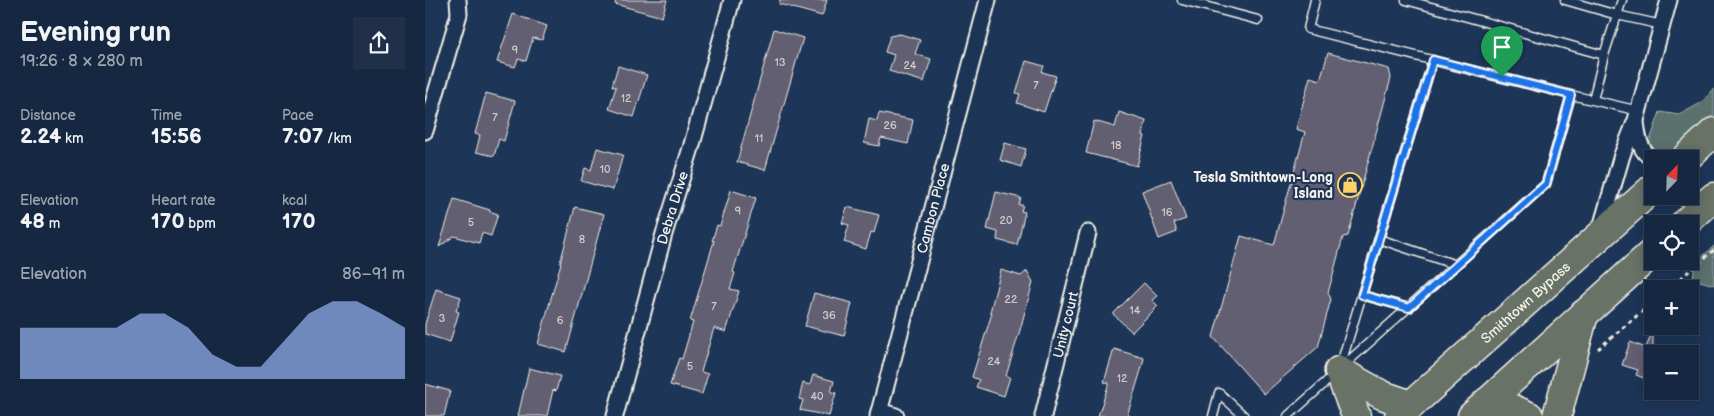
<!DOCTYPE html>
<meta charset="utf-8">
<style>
:root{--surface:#162841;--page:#1f3048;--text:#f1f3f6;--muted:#9ea6b1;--line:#35445a;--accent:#95b2f1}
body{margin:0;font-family:"Balsamiq Sans",sans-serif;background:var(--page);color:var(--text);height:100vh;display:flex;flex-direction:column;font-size:19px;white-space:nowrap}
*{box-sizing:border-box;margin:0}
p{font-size:16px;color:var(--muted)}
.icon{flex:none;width:28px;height:28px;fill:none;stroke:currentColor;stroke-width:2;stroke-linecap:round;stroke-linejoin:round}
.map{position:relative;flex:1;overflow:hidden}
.sheet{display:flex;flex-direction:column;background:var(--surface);width:425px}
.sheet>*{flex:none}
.needle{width:32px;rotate:23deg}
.buttons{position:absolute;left:1219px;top:150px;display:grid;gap:10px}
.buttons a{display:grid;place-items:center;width:55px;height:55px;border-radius:0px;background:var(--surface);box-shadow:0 2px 12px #0003,0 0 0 1px var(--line);font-size:25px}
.pin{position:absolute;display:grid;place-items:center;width:42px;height:42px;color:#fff;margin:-51px -21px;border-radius:50% 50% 50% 0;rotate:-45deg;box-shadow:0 0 5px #0007}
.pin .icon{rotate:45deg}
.round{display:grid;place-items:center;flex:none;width:52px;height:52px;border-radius:0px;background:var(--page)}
.overview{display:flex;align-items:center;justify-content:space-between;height:85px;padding:0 20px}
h1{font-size:28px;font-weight:700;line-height:38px}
.metrics{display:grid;grid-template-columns:repeat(3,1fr);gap:8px;height:85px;padding:5px 20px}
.metrics div{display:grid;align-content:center}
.metrics b{font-size:21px;font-weight:700}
.metrics small{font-size:14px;font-weight:400}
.metrics p{font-size:14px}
.chart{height:140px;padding:10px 20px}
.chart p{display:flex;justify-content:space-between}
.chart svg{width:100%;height:90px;margin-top:5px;fill:var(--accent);opacity:.7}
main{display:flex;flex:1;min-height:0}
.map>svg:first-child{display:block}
.green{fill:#5a716d;stroke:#a7b1aa}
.building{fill:#635e72;stroke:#f4f1e8}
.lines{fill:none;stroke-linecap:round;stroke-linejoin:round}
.lane-casing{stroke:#f4f1e8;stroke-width:11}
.street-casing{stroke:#f4f1e8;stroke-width:19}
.highway-casing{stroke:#f4f1e8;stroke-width:31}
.path{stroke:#f4f1e8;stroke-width:3;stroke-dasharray:4 4;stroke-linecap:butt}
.lane{stroke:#1d3557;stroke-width:8}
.street{stroke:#1d3557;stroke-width:15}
.highway{stroke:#687266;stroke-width:28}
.route-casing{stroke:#fff;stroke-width:10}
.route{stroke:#1a73e8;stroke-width:6}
.labels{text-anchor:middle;stroke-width:4.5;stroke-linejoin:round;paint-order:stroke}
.number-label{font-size:11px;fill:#d0ccca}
.poi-label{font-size:14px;font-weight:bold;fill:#f4f1e8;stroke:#1d3557;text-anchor:end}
.street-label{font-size:14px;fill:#f4f1e8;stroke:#1d3557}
</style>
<main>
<section class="sheet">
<div class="overview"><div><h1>Evening run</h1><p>19:26 · 8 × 280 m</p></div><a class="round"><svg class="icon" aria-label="share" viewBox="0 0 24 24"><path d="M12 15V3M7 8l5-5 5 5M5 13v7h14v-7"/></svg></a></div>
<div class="metrics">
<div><p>Distance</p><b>2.24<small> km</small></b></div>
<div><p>Time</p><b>15:56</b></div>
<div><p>Pace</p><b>7:07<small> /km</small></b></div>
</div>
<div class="metrics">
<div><p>Elevation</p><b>48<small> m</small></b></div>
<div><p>Heart rate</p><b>170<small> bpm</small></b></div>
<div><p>kcal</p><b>170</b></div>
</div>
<div class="chart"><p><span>Elevation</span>86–91 m</p>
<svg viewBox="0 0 160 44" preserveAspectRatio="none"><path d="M0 44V19L10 19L20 19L30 19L40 19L50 12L60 12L70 19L80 32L90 38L100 38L110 25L120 12L130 6L140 6L150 12L160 19V44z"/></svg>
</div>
</section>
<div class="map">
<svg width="1289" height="416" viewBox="0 0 1289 416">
<rect width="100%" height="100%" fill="#1d3557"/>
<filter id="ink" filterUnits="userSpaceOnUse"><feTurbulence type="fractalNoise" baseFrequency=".02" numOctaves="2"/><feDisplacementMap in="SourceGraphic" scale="10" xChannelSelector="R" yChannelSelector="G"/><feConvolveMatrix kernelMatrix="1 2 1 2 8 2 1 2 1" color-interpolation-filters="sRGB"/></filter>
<g filter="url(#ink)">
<path class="green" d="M1289 89V122L1249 159H1230L1223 146 1235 112 1254 115 1274 104Z
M1289 246V285L1268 279 1270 263Z"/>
<path class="building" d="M191 0H242L237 17 190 4Z
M355 0H402L397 16 354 4Z
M88 14 122 26 117 40 108 38 101 61 93 59 90 67 72 62Z
M349 29 378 38 340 170 312 162Z
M475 34 495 40 490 54 506 59 499 82 464 71 469 55 460 52 465 36Z
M903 53 964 69 966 78 923 236 918 237 903 293 906 299 893 347 839 394 788 337 816 236 849 245 880 132 871 129 885 77 895 80Z
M601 61 619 66 617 72 631 76 619 112 592 103 595 94 591 93Z
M193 66 222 75 209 117 184 109 191 87 187 86Z
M61 93 90 101 79 141 74 139 69 156 51 152 55 135 50 134Z
M694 112 721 121 718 135 720 136 712 166 661 153 669 121 690 127Z
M454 113 488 120 483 144 456 138 454 146 439 143 444 119 452 121Z
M580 143 601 149 596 167 575 160Z
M172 148 198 155 188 190 156 181 160 168 166 170Z
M746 180 761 219 749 223 752 232 734 239 717 191Z
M306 190 331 198 308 272 310 273 305 289 314 291 301 332 289 328 276 372 283 374 277 394 245 385 254 358 257 359 268 322 265 321 289 241H287L292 225 295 226Z
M571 192 596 198 594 205H598L596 211 600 212 592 245 572 240 573 232 562 229Z
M29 199 65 210 64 211 73 214 66 236 57 233 54 243 29 236 14 247Z
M150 207 179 214 141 352 113 344 136 263H135Z
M422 207 454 215 449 233 446 232 441 249 419 242 424 225 417 223Z
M576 270 596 276 602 271 608 282 595 330 581 376 585 377 579 396 551 387 554 380 547 377 567 313 565 312Z
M719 283 732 296 727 300 733 306 707 332 688 314Z
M11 289 36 297 31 311 34 312 25 342 0 334V324Z
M389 293 427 303 419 336 380 326Z
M1226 335H1228V375H1225L1224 380 1211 375 1213 370 1197 365 1205 342 1221 348Z
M689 349 719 358 717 367 702 416H673L684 383 679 382Z
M104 368 135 376 131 391 128 390 122 416H93Z
M388 375 409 381 406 392 411 393 404 416 375 410 378 400 374 399 378 383 385 385Z
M0 384 25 391 19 416H0Z"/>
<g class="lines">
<defs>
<path id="lane" d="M757 0 833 20
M890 0 883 29 1146 95
M981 0 1179 55 1168 100
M1140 0 1192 15 1237 25
M1179 55 1197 0
M954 239 1031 265
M937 295 984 308
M918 366 1121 184 1146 95 1214 111
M915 367 1008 60
M788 416 794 393 819 416
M863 416 910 374"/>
<g id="street">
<path d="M1211 122C1213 137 1214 151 1228 159"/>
<path d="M0 131 34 14 33 0"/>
<path d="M1175 231 1197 155 1211 120 1244 0"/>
<path d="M454 411 471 416"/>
<path id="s1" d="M190 416 239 234 266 148 307 0"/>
<path id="s2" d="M453 416 563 0"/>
<path id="s3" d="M618 416 663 233"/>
</g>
<g id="highway">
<path d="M1260 159 1289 132"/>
<path d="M1259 224 1289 197"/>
<path d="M914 371 957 395 986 405"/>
<path d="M914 371 931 416"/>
<path d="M1062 402 1088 409 1104 416"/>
<path id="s4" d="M974 416 1228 188"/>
<path d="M1047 416 1228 252"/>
<path d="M1132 416 1159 314"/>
</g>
</defs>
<use href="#lane" class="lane-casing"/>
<use href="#street" class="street-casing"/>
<use href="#highway" class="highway-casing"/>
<path class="path" d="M1243 289 1289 250
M1173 349 1228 302"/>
<use href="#lane" class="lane"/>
<use href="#street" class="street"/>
<use href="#highway" class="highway"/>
</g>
</g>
<g class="lines" filter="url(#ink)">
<defs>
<path id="route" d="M1008 60 1146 95 1121 184 984 308 937 295Z"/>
</defs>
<use href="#route" class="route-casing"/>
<use href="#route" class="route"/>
</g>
<defs>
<symbol id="shop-ring" viewBox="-11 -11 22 22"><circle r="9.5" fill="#1d3557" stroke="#ffd166" stroke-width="1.5"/><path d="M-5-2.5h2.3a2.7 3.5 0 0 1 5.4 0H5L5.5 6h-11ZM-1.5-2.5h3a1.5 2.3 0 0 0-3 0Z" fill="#ffd166"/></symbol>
</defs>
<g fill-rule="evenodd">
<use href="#shop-ring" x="911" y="171" width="28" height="28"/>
</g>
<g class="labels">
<g class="number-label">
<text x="90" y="54">9</text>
<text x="355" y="66">13</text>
<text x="485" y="69">24</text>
<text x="611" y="89">7</text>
<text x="201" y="102">12</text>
<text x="70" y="121">7</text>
<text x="465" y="129">26</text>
<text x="334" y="142">11</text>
<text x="691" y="149">18</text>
<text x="180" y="173">10</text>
<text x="313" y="215">9</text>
<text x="742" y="216">16</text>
<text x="581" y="224">20</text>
<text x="46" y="226">5</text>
<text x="157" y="243">8</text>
<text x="586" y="303">22</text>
<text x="289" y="310">7</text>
<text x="710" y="314">14</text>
<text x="404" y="319">36</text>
<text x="17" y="322">3</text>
<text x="135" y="324">6</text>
<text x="569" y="365">24</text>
<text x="265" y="370">5</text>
<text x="697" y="382">12</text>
<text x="392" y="400">40</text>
</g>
<g class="poi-label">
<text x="908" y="182">Tesla Smithtown-Long<tspan x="908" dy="16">Island</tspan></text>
</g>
<g class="street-label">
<text dy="5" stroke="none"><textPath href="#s1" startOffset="216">Debra Drive</textPath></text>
<text dy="5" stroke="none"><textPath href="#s2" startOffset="215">Cambon Place</textPath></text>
<text dy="5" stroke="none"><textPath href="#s4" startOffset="170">Smithtown Bypass</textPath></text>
<text dy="5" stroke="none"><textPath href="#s3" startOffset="94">Unity court</textPath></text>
</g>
</g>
</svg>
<div class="buttons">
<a><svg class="needle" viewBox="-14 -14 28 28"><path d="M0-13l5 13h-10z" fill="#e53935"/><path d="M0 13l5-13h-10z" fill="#9ea6b1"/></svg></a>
<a><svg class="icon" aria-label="locate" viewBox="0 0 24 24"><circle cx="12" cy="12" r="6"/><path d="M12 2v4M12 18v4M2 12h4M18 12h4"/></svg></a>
<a>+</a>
<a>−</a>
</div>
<div class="pin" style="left:1077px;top:77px;background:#1e9e55"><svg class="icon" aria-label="arrive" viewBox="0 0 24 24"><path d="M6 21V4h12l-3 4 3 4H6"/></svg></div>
</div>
</main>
